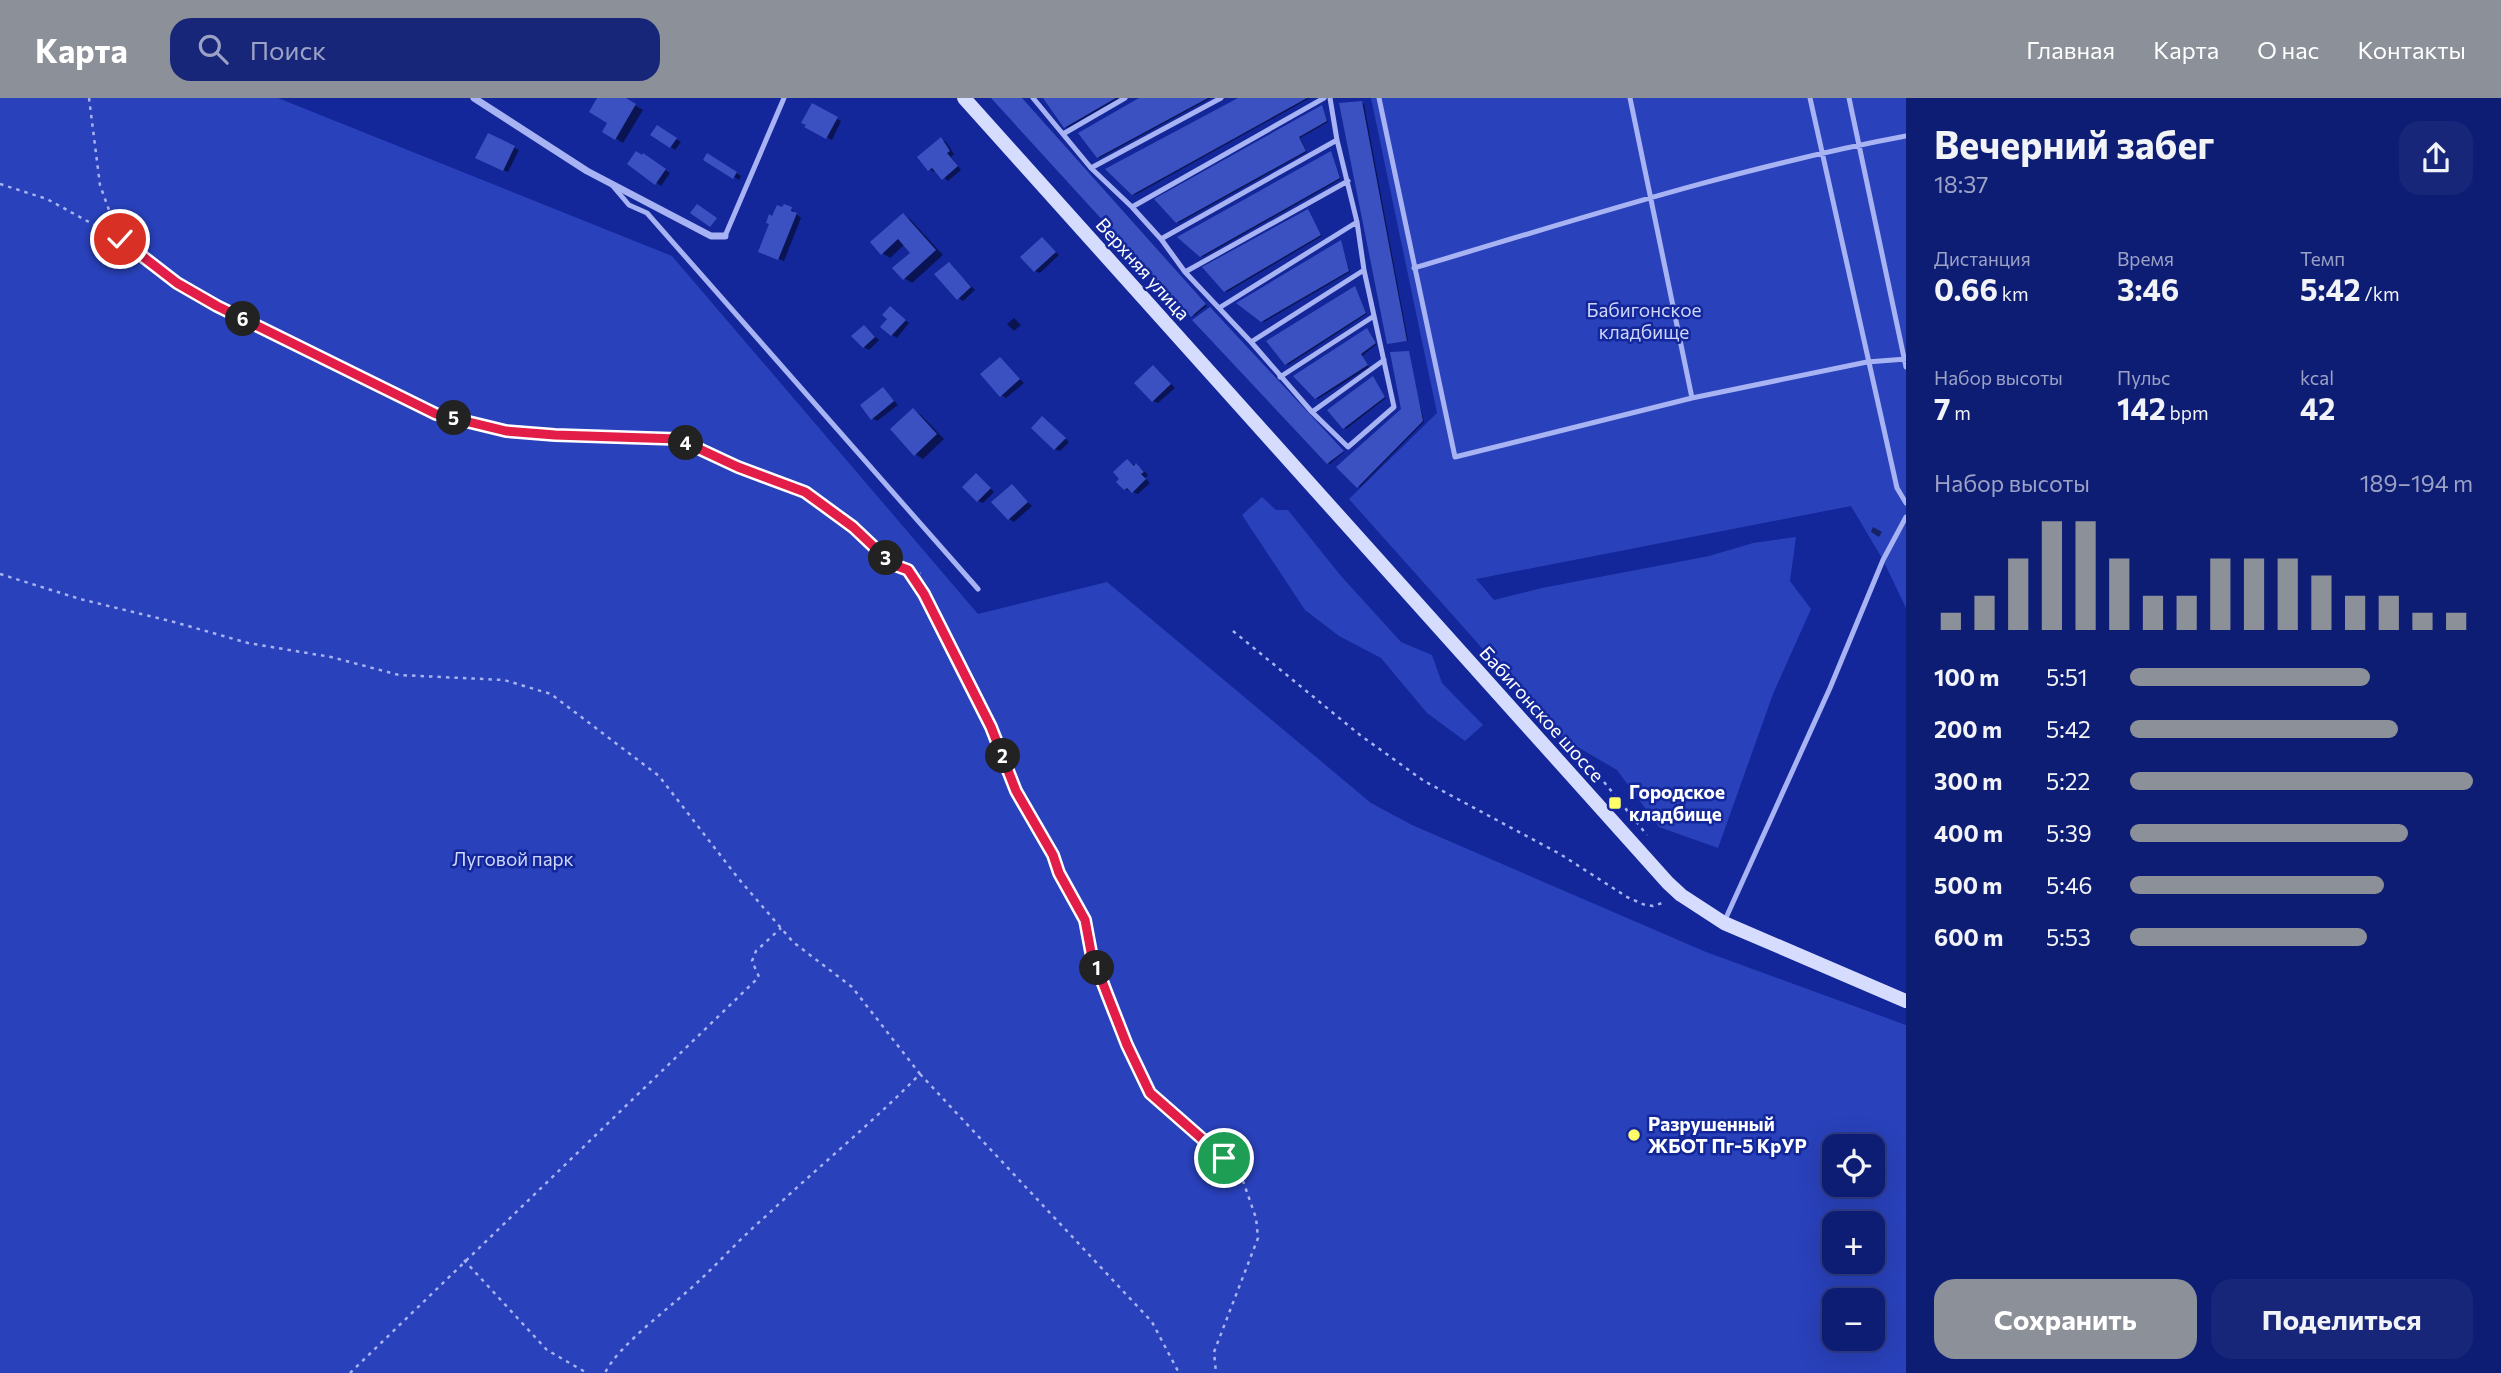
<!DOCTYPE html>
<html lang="ru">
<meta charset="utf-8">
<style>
:root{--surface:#0e1d74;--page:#172679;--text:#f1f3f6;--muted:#9ba2c5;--line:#2e3b86;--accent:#8c9099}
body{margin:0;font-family:Commissioner,sans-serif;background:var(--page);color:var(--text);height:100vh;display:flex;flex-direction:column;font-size:26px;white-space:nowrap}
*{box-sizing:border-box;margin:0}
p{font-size:23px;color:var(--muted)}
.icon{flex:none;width:38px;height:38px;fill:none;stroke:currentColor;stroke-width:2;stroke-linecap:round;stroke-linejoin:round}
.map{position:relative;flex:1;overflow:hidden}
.side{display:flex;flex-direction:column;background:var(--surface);width:595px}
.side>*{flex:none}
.tools{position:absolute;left:1822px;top:1036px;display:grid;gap:14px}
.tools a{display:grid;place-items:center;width:63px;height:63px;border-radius:14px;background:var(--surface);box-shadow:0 7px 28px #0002,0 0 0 2px var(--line);font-size:35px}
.pin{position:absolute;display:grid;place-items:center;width:60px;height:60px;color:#fff;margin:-30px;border:4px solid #fff;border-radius:50%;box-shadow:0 2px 7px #0007}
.km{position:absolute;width:35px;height:35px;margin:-18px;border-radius:50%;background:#222;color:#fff;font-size:19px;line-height:35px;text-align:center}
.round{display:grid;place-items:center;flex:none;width:74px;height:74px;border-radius:21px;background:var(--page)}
.overview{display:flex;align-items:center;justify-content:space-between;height:119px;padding:0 28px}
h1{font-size:38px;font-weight:700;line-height:52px}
.figures{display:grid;grid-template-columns:repeat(3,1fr);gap:10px;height:119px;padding:7px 28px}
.figures div{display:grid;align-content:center}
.figures b{font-size:30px;font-weight:700}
.figures small{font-size:19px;font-weight:400}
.figures p{font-size:19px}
.chart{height:196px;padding:14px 28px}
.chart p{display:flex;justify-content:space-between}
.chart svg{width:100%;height:126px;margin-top:7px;stroke:var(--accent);stroke-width:6}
.cta{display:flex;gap:14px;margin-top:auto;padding:14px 28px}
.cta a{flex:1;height:80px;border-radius:21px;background:var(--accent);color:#fff;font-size:28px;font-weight:700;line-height:80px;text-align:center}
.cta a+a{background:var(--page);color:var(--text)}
ul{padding:0 28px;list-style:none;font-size:23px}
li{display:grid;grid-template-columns:112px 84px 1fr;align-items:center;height:52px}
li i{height:18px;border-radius:9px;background:var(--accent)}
header{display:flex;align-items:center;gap:42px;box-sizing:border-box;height:98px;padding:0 35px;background:var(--accent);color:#fff}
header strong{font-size:33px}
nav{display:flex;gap:38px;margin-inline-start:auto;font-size:24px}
.search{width:490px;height:63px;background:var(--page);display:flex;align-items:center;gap:18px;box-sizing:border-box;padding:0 24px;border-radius:21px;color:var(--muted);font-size:26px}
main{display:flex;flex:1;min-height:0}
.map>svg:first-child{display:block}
.green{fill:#2941ba;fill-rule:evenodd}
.shadow{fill:#0007}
.building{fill:#3c51c1}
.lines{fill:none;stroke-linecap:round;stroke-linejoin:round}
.path{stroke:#a7b3f3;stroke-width:2.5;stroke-dasharray:3.5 5;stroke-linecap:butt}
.lane{stroke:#a7b3f3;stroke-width:5}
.street{stroke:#a7b3f3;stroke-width:7}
.secondary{stroke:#d6dcfd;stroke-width:14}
.route-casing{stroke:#fff;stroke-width:14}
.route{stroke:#e11d48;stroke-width:9}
.poi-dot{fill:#ffff69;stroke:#13279a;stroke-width:2.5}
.labels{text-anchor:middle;stroke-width:5;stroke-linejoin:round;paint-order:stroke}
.street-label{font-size:19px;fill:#fff;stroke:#13279a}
.park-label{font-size:19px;fill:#cfd7fd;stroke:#13279a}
.poi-label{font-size:19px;font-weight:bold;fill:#fff;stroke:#13279a;text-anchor:start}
</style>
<header>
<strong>Карта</strong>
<div class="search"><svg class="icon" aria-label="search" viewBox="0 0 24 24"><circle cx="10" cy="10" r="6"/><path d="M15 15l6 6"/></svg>Поиск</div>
<nav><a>Главная</a><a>Карта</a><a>О нас</a><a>Контакты</a></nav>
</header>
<main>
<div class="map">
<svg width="1906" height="1275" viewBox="0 0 1906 1275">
<rect width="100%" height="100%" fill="#13279a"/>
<path class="green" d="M0 0H278L672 158 978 516 1107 484 1371 705 1412 727 1706 854 1906 927V1275H0ZM1834 1048H1872V1087H1834ZM1834 1125H1872V1164H1834ZM1834 1202H1872V1241H1834Z
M1371 0H1906V510L1883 462 1851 408 1476 481 1494 502 1542 490 1709 458 1753 445 1796 439 1790 483 1811 511 1773 596 1718 750 1659 729 1617 672 1552 634 1474 541 1349 401 1437 315Z
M1262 399 1276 412H1288L1341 478 1401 544 1432 557 1442 585 1483 627 1465 643 1427 615 1381 560 1339 538 1305 512 1242 417Z"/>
<path class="shadow" d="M599 0H623L643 12 623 45 604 33 610 24Z
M994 0H1021L1207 208 1194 218 1192 217Z
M1046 0H1119L1067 30Z
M1142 0H1211L1100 60 1098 59Z
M1242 0H1310L1135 97 1133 96Z
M1362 5 1364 6 1408 243 1388 244Z
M813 8 841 23 832 42 807 29Z
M1322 9 1328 24 1300 40 1307 54 1179 125 1177 124Z
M658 29 681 44 675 52 652 37Z
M489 37 519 52 508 74 478 59Z
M941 41 946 44 954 56 951 59 961 72 948 83 936 73 934 74 929 71Z
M1331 55 1341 81 1203 159 1201 158Z
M708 57 741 78 739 82 706 61Z
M648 60 670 75 661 88 629 65Z
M791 111 801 120 784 163 765 156Z
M1308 113 1322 138 1227 194 1225 193Z
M903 117 911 122 943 157 912 185 904 180 913 155 905 146 890 160 882 155Z
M1042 141 1059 157 1040 175 1035 173Z
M1341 144 1350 174 1264 224 1239 205Z
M949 166 975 192 963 203 958 200Z
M1355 190 1367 216 1288 267 1286 266Z
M1212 212 1344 354 1330 366 1328 365Z
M895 213 909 225 897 240 892 237Z
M1014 220 1021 227 1014 233 1007 226Z
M864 229 879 242 869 252 864 249Z
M1369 233 1377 246 1362 258 1369 269 1318 301 1316 300Z
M1408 255 1424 324 1360 389 1358 388 1403 311Z
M1000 261 1024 285 1006 300 1001 297Z
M1158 272 1175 290 1158 305 1153 303Z
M1373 280 1386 300 1346 331 1330 312Z
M883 291 898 307 877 323 872 320Z
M913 312 921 317 944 341 923 361 915 356Z
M1043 320 1069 344 1060 353 1055 351Z
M1127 363 1141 370 1148 377 1145 380 1150 385 1138 396 1125 391Z
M981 380 994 394 983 405 978 403Z
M1012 388 1032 408 1014 424 1009 421Z
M1873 429 1882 434 1879 439 1871 434Z"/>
<path class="building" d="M597 0H626L636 6 615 42 602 34 607 25 589 14Z
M991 0H1022L1206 206 1191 219Z
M1043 0H1116L1064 30Z
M1139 0H1208L1097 60 1078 35Z
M1238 0H1307L1132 97 1105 71Z
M1362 3 1407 243 1387 246 1339 5Z
M812 5 838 19 826 41 804 29 806 27 801 25Z
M1322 7 1327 23 1299 39 1306 53 1176 125 1154 101Z
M657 27 677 40 670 50 650 37Z
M488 35 515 48 503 73 475 60Z
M941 39 950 53 947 55 958 68 942 82 932 70 928 73 917 59Z
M636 53 642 57 643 55 666 71 655 87 627 66Z
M1331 53 1340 80 1200 159 1177 139Z
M707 55 737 74 733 81 703 62Z
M697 106 717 120 710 129 690 115Z
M784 106 792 109 791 113 797 115 778 162 758 154 769 126 766 125 769 116 772 118 777 107 782 109Z
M1308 111 1321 137 1224 194 1202 169Z
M903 115 936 152 903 182 892 170 910 155 898 141 881 157 870 144Z
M1042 139 1056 154 1034 174 1020 159Z
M1341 142 1349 173 1261 224 1236 205Z
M949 164 971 189 957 202 934 176Z
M1355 188 1366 215 1285 267 1266 243Z
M890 208 906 222 891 238 880 229 887 221 882 217Z
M1210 209 1344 353 1327 366 1192 222Z
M864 227 875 239 863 250 851 238Z
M1367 230 1376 245 1361 256 1368 267 1315 301 1293 278Z
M1409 253 1423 323 1357 390 1336 369 1401 311 1390 254Z
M1000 259 1020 281 1000 299 980 276Z
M1153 267 1171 286 1152 304 1134 285Z
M1373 278 1385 299 1343 331 1327 312Z
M883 289 894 303 871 322 860 307Z
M913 310 937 336 914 358 890 331Z
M1042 318 1066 340 1054 352 1031 330Z
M1127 361 1134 368 1136 365 1144 374 1141 376 1146 381 1132 395 1127 390 1124 392 1116 384 1119 381 1113 374Z
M976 375 991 390 977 404 962 389Z
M1012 386 1028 404 1008 422 991 404Z"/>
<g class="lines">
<path class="path" d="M89 0 100 87 119 140
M0 86 47 101 120 141 177 185 217 208 436 315 506 333 555 337 678 341 738 369 805 394 853 429 892 466 908 473 921 475
M908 473 924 496 991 629 1016 693 1053 757 1059 775 1085 822 1092 854 1107 896 1127 947 1149 994 1224 1060 1243 1083 1256 1120 1258 1140 1214 1254 1216 1275
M0 476 80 501 174 524 248 545 331 559 399 577 504 582 551 596 659 678 738 780 793 844 852 889 920 976C871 1026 817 1070 766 1118 743 1138 722 1161 700 1182 676 1205 618 1247 605 1275
M1233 533 1360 637 1424 683 1560 756 1627 799 1645 807 1653 808 1665 804
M1604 684 1647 737
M920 976 1152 1224 1179 1275
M464 1162 547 1252 587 1275
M350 1275 759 879 752 863 756 853 781 830"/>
<path class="lane" d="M1033 0 1091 70 1132 109 1161 141 1185 174 1251 244 1312 314 1348 349 1394 309 1364 172 1357 124 1337 42 1330 0
M1379 0 1455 359 1692 300 1867 264 1906 261
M1630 0 1692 300
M1810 0 1897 390 1906 405
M1849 0 1906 269
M1063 36 1125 0
M1091 70 1221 0
M612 87 629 107 647 115 978 491
M1132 109 1324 0
M725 138 784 0
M1161 141 1337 42
M1414 170C1576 122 1739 69 1906 38
M1185 174 1348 83
M1219 210 1357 124
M1251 244 1364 172
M1280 279 1374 218
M1312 314 1384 262
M1725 822 1830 590 1883 462 1906 419"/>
<path class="street" d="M474 0 587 73 711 138H725"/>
<path class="secondary" d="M964 0 1668 785 1681 797 1724 825 1906 903"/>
</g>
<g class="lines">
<defs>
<path id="route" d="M120 141 177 185 217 208 436 316 506 333 555 337 678 341 738 369 805 394 853 429 892 466 908 472 924 496 991 629 1016 693 1053 757 1059 775 1085 822 1091 854 1107 896 1127 947 1150 995 1224 1060"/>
</defs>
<use href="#route" class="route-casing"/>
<use href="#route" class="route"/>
</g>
<g class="poi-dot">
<rect x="1608" y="698" width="14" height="14" rx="3.5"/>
<circle cx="1634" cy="1037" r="7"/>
</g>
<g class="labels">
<g class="street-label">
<text transform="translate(1143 171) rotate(48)" y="7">Верхняя улица</text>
<text transform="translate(1542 616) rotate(48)" y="7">Бабигонское шоссе</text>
</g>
<g class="park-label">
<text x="1644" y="219">Бабигонское<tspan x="1644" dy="22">кладбище</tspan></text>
<text x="513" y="768">Луговой парк</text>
</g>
<g class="poi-label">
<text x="1629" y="701">Городское<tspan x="1629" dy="22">кладбище</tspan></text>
<text x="1648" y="1033">Разрушенный<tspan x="1648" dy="22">ЖБОТ Пг-5 КрУР</tspan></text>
</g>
</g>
</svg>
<div class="tools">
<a><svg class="icon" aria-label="locate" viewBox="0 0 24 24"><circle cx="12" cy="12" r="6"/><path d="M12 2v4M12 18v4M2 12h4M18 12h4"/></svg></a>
<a>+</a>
<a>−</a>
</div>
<div class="pin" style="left:1224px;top:1060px;background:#1e9e55"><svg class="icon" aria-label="arrive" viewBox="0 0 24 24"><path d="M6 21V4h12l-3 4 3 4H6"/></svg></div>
<div class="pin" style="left:120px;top:141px;background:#d93025"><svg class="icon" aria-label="check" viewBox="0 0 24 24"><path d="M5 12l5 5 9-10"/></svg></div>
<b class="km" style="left:1097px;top:870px">1</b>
<b class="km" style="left:1003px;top:658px">2</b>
<b class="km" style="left:886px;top:460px">3</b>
<b class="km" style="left:686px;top:345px">4</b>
<b class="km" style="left:454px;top:320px">5</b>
<b class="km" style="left:243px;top:221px">6</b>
</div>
<section class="side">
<div class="overview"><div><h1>Вечерний забег</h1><p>18:37</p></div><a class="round"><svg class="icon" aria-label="share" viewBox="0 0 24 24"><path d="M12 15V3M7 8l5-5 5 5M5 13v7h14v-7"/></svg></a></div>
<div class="figures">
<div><p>Дистанция</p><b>0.66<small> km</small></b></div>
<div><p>Время</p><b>3:46</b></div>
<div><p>Темп</p><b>5:42<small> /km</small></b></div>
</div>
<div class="figures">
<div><p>Набор высоты</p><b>7<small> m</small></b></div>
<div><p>Пульс</p><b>142<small> bpm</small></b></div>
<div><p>kcal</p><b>42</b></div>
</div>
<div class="chart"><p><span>Набор высоты</span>189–194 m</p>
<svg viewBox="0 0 160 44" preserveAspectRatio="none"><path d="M5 44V38M15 44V32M25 44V19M35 44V6M45 44V6M55 44V19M65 44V32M75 44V32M85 44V19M95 44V19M105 44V19M115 44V25M125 44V32M135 44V32M145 44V38M155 44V38"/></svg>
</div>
<ul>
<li><b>100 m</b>5:51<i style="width:70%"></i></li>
<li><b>200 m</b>5:42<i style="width:78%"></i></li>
<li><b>300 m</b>5:22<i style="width:100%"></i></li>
<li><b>400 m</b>5:39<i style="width:81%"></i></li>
<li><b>500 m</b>5:46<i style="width:74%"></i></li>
<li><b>600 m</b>5:53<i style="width:69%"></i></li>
</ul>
<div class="cta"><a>Сохранить</a><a>Поделиться</a></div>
</section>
</main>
